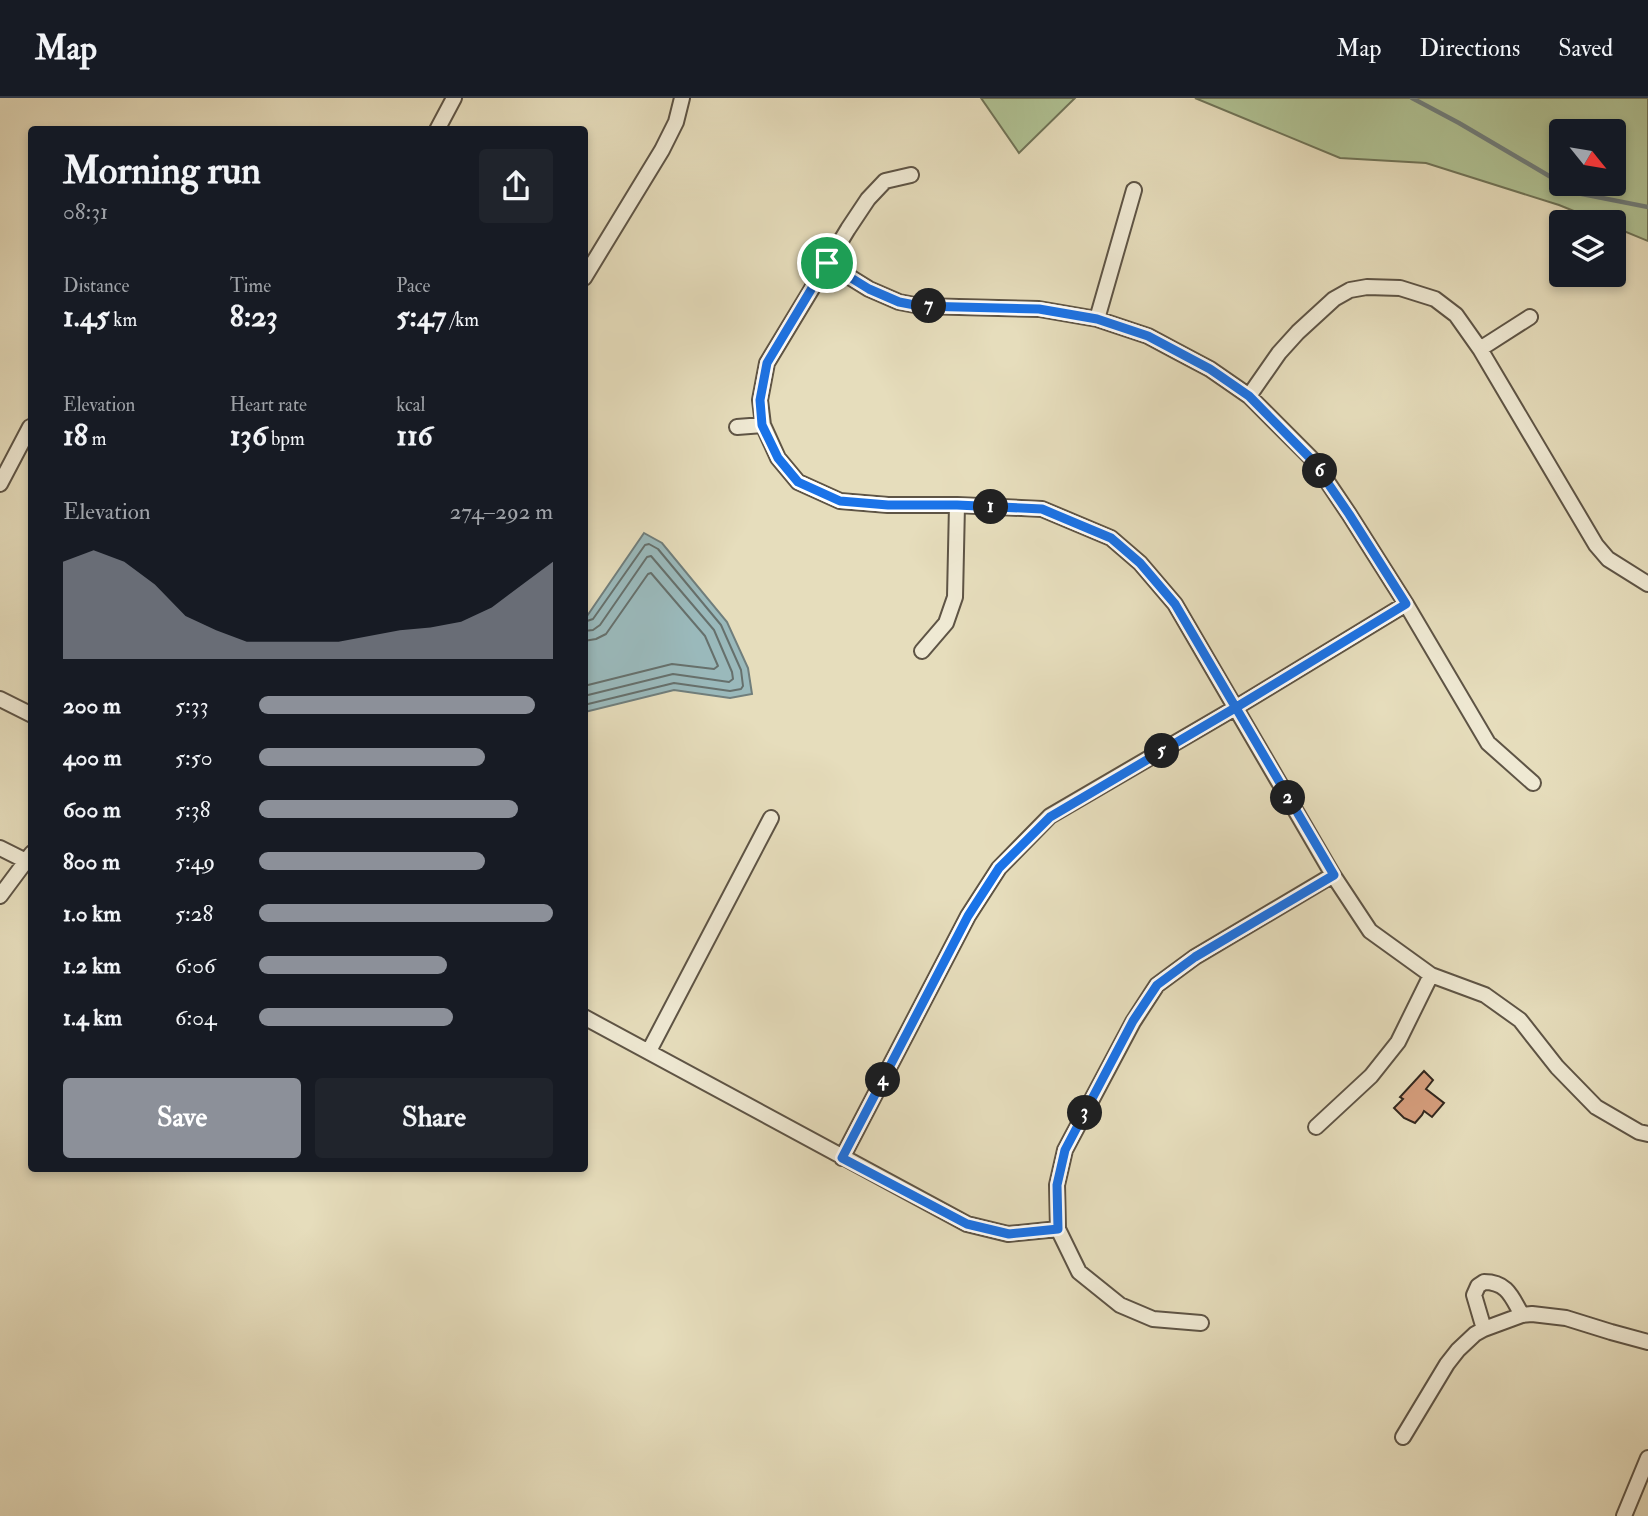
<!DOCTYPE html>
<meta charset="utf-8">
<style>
:root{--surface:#171b24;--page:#20242c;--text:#f1f3f6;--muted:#9ea1a6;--line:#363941;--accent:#8c9099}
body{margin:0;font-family:"IM FELL Double Pica",serif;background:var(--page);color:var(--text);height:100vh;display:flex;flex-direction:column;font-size:26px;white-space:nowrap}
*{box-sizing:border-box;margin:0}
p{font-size:23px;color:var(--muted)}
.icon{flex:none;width:38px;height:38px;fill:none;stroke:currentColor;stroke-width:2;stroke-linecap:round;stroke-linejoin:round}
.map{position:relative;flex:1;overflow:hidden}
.sheet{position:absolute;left:28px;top:28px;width:560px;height:1046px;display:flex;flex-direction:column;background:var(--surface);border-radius:7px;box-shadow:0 4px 10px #0003}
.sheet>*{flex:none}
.needle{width:46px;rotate:120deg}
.tools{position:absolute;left:1549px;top:21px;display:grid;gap:14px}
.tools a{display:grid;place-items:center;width:77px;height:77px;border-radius:7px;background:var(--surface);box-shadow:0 4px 10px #0003;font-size:35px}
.pin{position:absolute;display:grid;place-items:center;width:60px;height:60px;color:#fff;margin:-30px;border:4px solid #fff;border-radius:50%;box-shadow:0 2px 7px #0007}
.km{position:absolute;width:35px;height:35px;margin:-18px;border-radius:50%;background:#222;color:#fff;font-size:19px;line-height:35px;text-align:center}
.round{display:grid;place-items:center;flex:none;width:74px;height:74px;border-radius:7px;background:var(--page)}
.overview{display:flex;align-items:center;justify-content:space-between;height:119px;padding:0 35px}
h1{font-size:38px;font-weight:700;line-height:52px}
.stats{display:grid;grid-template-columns:repeat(3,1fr);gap:10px;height:119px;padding:7px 35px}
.stats div{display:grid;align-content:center}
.stats b{font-size:30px;font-weight:700}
.stats small{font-size:19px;font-weight:400}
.stats p{font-size:19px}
.chart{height:196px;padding:14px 35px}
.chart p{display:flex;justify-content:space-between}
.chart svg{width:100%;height:126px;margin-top:7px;fill:var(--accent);opacity:.7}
.action{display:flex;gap:14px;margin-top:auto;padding:14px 35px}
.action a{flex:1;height:80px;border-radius:7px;background:var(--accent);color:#fff;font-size:28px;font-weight:700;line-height:80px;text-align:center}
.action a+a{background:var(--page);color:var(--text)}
ul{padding:0 35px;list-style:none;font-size:23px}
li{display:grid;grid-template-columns:112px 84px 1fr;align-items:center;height:52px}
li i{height:18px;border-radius:9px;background:var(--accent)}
header{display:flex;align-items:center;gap:42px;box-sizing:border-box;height:98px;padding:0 35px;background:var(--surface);border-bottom:2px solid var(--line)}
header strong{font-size:33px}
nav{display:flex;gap:38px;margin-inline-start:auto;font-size:24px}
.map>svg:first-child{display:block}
.green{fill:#b0c294;stroke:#707458;stroke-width:2;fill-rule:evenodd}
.water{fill:#9ab9bb;stroke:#707e7c;stroke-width:2}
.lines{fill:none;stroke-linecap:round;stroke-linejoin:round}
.shore{stroke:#66706c;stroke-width:2}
.stream{stroke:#707e7c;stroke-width:4.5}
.building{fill:#d59d7c;stroke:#31261d;stroke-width:2}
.minor-casing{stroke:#5e5445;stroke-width:18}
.minor{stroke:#efe9d3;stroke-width:14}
.route-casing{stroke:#fff;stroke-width:14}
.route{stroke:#1a73e8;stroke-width:9}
</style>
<header>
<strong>Map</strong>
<nav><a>Map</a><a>Directions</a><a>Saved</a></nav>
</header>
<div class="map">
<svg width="1648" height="1418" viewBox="0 0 1648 1418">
<rect width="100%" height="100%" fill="#e6ddbc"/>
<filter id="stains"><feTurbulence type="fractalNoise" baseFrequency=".00286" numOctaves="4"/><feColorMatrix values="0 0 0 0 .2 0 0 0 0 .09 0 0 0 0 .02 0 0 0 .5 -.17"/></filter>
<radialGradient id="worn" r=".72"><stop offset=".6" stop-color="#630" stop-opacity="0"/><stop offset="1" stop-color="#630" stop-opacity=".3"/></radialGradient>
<path class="green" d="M981 0H1075L1019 55Z
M1195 0H1648V143L1614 129V124H1601L1559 107 1426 65 1340 60ZM1561 33H1614V86H1561Z"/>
<path class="water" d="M644 435 662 445 727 524 748 570 752 596 730 600 674 592 585 614V521Z"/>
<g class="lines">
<path class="shore" d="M584 524 593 521 645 447 649 446 658 451 721 527 741 572 743 588 741 591 730 593 674 585 584 607
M584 533 593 532 600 527 647 459 651 458 714 532 732 574 733 581 729 584 673 576 584 598
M584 543 596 541 606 536 648 476 651 475 705 538 718 568 714 571 672 566 584 588"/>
<path class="stream" d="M1412 0 1459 25 1561 85
M1561 86 1577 95 1648 109"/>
</g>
<path class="building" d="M1424 973 1433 982 1426 991 1444 1005 1432 1019 1424 1013 1422 1017 1415 1025 1404 1020 1394 1010 1403 1001 1400 999Z"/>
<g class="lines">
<defs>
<path id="minor" d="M437 32 454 0
M911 77 885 83 868 101 848 131 767 265 760 302 763 327 778 360 798 384 840 403 888 407H957L1042 411 1111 440 1140 465 1175 506 1333 777 1370 833 1431 877 1485 897 1520 922 1557 969 1596 1009 1639 1034 1648 1036
M827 165 869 191 899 204 920 208 1039 211 1097 221 1148 238 1176 253 1210 271 1249 298 1312 361 1349 416 1406 506 1488 645 1533 685
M584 180 662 52 676 24 682 0
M1097 221 1134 92
M1480 251 1530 219
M1249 298 1279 255 1298 234 1334 201 1350 192 1367 189 1400 190 1435 201 1456 217 1480 251 1596 447 1608 461 1648 486
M737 329 763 327
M0 386 30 329
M922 553 946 525 955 499 957 407
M0 601 32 617
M0 750 26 763
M0 798 32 755
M584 919 967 1126 1008 1136 1058 1131
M649 953 771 720
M1316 1029 1371 978 1398 944 1431 877
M842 1060 968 818 999 770 1050 718 1235 610 1406 506
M1201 1225 1153 1221 1120 1207 1079 1174 1058 1131 1057 1087 1065 1052 1133 924 1157 887 1195 859 1333 777
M1484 1231 1474 1197 1478 1188 1484 1184C1508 1184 1512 1200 1522 1217
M1403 1339 1447 1266 1458 1252 1475 1236 1484 1231 1522 1217 1532 1216 1566 1220 1611 1234 1648 1244
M1624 1418 1648 1360"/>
</defs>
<use href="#minor" class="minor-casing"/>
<use href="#minor" class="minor"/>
</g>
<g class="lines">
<defs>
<path id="route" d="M827 165 767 265 760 302 762 327 778 360 798 384 840 403 888 407H957L1042 411 1111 440 1140 465 1175 506 1334 777 1195 859 1157 887 1133 923 1065 1052 1057 1087 1058 1131 1009 1136 967 1126 842 1060 968 818 999 770 1050 719 1235 610 1406 506 1349 416 1312 362 1249 298 1210 271 1148 238 1097 221 1039 211 920 208 899 204 869 191 827 165"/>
</defs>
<use href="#route" class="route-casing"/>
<use href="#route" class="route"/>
</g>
<rect width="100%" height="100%" filter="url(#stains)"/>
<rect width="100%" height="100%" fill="url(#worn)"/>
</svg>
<div class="tools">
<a><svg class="needle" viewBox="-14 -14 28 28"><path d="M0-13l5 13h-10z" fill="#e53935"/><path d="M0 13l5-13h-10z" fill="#9ea1a6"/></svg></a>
<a><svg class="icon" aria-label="layers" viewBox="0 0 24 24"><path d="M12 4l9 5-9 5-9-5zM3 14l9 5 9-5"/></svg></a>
</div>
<div class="pin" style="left:827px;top:165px;background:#1e9e55"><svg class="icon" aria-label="arrive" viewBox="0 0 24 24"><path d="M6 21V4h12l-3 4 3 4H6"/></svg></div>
<b class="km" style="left:991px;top:409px">1</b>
<b class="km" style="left:1288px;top:700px">2</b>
<b class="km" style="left:1085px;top:1015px">3</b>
<b class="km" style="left:883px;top:982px">4</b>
<b class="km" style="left:1162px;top:653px">5</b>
<b class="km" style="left:1320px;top:373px">6</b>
<b class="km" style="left:929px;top:208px">7</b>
<section class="sheet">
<div class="overview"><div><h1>Morning run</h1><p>08:31</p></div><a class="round"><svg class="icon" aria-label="share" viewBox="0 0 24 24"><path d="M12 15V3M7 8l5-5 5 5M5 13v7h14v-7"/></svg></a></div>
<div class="stats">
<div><p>Distance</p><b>1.45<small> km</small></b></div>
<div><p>Time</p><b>8:23</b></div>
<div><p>Pace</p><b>5:47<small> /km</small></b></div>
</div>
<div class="stats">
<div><p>Elevation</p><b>18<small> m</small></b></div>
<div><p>Heart rate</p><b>136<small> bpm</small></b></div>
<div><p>kcal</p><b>116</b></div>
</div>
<div class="chart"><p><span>Elevation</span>274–292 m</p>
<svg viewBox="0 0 160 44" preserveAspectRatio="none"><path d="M0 44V10L10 6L20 10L30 18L40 29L50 34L60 38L70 38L80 38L90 38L100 36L110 34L120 33L130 31L140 26L150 18L160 10V44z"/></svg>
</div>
<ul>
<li><b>200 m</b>5:33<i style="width:94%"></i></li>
<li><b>400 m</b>5:50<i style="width:77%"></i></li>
<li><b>600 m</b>5:38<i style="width:88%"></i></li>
<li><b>800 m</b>5:49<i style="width:77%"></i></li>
<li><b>1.0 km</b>5:28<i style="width:100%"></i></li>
<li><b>1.2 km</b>6:06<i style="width:64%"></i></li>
<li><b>1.4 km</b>6:04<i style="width:66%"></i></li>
</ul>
<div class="action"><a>Save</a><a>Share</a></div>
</section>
</div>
